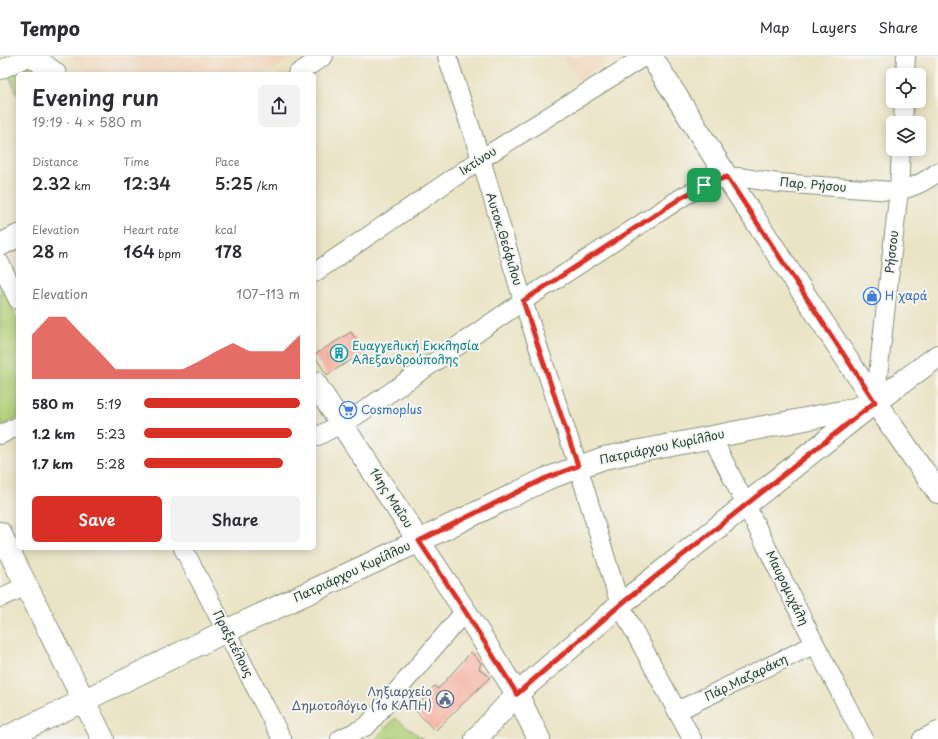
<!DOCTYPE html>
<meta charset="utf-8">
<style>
:root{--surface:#fff;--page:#f2f2f3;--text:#2b2b33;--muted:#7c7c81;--line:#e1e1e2;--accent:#d93025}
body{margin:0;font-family:"Playpen Sans",sans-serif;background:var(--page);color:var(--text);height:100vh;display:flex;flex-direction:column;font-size:15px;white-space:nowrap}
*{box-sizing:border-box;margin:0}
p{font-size:13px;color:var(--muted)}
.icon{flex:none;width:22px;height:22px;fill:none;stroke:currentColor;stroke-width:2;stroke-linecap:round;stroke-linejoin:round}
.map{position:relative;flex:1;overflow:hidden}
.drawer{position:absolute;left:16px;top:16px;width:300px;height:478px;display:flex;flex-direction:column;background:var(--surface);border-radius:6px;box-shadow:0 2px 10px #0003}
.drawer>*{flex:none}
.fabs{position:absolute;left:886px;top:12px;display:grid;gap:8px}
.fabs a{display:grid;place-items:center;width:40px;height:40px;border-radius:6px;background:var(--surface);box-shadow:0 2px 10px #0003;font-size:20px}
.pin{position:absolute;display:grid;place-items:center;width:34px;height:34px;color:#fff;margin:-17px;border-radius:8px;box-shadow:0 2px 6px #0006}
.round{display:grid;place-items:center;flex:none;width:42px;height:42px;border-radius:6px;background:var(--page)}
.summary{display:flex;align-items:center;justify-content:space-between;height:68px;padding:0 16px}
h1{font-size:22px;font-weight:600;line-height:30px}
.figures{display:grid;grid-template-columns:repeat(3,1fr);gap:6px;height:68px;padding:4px 16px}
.figures div{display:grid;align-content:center}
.figures b{font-size:17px;font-weight:600}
.figures small{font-size:11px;font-weight:400}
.figures p{font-size:11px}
.chart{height:112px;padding:8px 16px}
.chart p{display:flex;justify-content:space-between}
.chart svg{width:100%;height:72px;margin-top:4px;fill:var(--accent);opacity:.7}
.primary-button{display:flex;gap:8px;margin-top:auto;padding:8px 16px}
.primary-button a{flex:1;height:46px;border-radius:6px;background:var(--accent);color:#fff;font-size:16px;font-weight:600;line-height:46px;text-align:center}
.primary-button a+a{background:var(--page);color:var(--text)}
ul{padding:0 16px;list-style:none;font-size:13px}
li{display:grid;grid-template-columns:64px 48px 1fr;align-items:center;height:30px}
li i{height:10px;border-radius:5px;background:var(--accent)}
header{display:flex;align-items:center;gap:24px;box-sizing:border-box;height:56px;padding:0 20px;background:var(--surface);border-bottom:1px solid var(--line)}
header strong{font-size:19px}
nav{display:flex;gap:22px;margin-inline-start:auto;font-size:14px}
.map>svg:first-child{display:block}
.built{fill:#f0d6bc}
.green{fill:#b0cf76;stroke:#688655}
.building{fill:#f4a796}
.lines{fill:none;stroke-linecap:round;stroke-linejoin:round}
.street-casing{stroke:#85907c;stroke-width:20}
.secondary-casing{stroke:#85907c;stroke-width:24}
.street{stroke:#fff;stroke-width:18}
.secondary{stroke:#fff;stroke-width:22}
.route-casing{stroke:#fff;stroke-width:8}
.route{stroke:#d93025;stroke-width:5}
.labels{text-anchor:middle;stroke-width:4;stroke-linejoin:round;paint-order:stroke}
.street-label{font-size:12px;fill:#1f3d34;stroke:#f6f6f2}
.shop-label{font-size:12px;fill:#366cbe;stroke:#f6f6f2;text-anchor:start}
.culture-label{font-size:12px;fill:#0d838f;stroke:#f6f6f2;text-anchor:start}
.service-label{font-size:12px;fill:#4e5e75;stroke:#f6f6f2;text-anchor:end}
</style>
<header>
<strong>Tempo</strong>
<nav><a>Map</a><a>Layers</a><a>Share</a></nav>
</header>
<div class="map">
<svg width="938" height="683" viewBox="0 0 938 683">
<rect width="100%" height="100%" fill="#f6f6f2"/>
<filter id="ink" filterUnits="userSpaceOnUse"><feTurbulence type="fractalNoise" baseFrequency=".025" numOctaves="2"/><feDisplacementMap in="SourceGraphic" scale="8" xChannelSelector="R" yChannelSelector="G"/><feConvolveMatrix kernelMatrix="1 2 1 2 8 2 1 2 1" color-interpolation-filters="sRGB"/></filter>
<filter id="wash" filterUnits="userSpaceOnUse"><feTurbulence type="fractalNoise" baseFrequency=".012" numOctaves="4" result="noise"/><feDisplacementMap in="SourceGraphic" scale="16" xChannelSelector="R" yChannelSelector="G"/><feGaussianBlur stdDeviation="0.9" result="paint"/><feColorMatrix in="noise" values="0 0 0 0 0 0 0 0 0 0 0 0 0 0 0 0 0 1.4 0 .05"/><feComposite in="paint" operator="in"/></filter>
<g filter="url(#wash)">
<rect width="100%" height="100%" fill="#ebe3c5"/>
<path class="built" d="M70 0H294L267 18H91Z
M562 0H616L578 24Z"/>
<path class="green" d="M33 7 45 18H18V40L9 20Z
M0 225 18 265V362L0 370Z
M395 662 423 683H375Z"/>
<g id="blocks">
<path class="building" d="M351 276 364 296 327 319 314 299Z
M471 596 481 607 479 613 490 621 435 675 415 654 434 630 438 633Z"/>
</g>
</g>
<g filter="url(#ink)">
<use href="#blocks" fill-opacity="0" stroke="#85907c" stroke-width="1"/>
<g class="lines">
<defs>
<path id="street" d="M447 0 481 103 523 245 578 410 620 549 692 683
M0 14 30 0
M297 18 324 0
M905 19 906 0
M903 67 904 45
M0 207 18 244
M314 217 481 103 645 0
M875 346 899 134 901 93
M0 379 18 370
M712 381 815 588 864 683
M314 382 356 360 523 245 684 140 714 125 727 121H738L778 127 892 135C910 134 924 126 938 116
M183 492 282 683
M0 542 26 530
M677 655 815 588
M340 683 367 670 465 555
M922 683 938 675"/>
<path id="secondary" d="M33 0 55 18
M651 0 727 121 875 346 938 436
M0 189 18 180
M314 326 465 555 517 638 539 683
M0 477 103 683
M3 683 83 645 226 575 419 485 546 423 604 402 852 354 875 346
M476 683 517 638 620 549 875 346 938 300"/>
</defs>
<use href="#street" class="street-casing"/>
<use href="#secondary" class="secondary-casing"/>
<use href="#street" class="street"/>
<use href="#secondary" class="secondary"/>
</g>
</g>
<g class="lines" filter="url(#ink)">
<defs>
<path id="route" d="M727 121 875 346 620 549 517 638 465 555 419 485 546 422 578 410 523 245 684 140 714 125Z"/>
</defs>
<use href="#route" class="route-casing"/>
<use href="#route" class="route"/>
</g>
<defs>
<symbol id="shop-ring" viewBox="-11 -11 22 22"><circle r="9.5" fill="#f6f6f2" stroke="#3f7fe0" stroke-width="1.5"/><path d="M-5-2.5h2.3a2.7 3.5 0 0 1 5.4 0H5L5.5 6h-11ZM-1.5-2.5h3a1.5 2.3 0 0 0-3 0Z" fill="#3f7fe0"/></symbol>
<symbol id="building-ring" viewBox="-11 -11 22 22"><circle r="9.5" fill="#f6f6f2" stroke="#0f9aa8" stroke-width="1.5"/><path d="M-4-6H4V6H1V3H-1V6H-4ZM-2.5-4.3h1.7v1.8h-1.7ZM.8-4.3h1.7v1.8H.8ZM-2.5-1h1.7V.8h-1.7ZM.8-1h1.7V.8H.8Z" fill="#0f9aa8"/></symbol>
<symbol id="supermarket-ring" viewBox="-11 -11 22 22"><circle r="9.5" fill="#f6f6f2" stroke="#3f7fe0" stroke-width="1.5"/><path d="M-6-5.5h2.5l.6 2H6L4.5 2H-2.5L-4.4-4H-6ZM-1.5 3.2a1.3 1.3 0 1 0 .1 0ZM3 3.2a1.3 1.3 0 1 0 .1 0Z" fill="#3f7fe0"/></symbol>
<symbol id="civic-ring" viewBox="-11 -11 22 22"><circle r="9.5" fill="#f6f6f2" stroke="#5c6f8a" stroke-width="1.5"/><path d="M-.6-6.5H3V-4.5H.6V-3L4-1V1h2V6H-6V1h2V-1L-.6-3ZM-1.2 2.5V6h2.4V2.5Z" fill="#5c6f8a"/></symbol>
</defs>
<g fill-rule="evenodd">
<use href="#shop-ring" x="862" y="230" width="20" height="20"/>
<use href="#building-ring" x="329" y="287" width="20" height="20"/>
<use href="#supermarket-ring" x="338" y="344" width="20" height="20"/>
<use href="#civic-ring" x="435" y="633" width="20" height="20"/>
</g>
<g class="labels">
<g class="street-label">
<text transform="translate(478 105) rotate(-33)" y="4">Ικτίνου</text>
<text transform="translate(813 129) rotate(5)" y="4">Παρ. Ρήσου</text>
<text transform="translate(504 183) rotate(73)" y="4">Αυτοκ.Θεόφιλου</text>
<text transform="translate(892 196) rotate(-84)" y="4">Ρήσσου</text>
<text transform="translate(662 391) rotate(-12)" y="4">Πατριάρχου Κυρίλλου</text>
<text transform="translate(391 442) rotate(57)" y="4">14ης Μαΐου</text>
<text transform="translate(352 516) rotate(-25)" y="4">Πατριάρχου Κυρίλλου</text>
<text transform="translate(787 532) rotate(64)" y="4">Μαυρομιχάλη</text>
<text transform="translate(233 588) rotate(63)" y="4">Πραξιτέλους</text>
<text transform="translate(746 622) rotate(-26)" y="4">Πάρ.Μαζαράκη</text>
</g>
<g class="shop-label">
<text x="885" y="244">Η χαρά</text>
<text x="361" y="358">Cosmoplus</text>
</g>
<g class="culture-label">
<text x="352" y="294">Ευαγγελική Εκκλησία<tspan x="352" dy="14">Αλεξανδρούπολης</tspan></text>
</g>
<g class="service-label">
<text x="432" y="640">Ληξιαρχείο<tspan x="432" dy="14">Δημοτολόγιο (1ο ΚΑΠΗ)</tspan></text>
</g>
</g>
</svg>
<div class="fabs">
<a><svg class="icon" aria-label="locate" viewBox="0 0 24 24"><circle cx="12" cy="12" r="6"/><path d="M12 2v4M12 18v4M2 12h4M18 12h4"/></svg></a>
<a><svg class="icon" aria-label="layers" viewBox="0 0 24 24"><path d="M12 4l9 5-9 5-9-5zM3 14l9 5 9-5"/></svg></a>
</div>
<div class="pin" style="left:704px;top:129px;background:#1e9e55"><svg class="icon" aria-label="arrive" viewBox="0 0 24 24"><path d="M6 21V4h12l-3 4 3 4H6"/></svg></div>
<section class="drawer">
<div class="summary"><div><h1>Evening run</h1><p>19:19 · 4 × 580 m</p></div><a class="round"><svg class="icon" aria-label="share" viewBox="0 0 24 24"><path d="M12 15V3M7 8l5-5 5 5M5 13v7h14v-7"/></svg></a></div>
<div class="figures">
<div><p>Distance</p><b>2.32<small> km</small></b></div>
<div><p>Time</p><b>12:34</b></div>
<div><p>Pace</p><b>5:25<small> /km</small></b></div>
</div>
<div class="figures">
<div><p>Elevation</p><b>28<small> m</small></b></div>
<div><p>Heart rate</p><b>164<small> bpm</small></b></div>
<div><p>kcal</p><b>178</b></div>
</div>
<div class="chart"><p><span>Elevation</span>107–113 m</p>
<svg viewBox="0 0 160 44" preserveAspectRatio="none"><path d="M0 44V17L10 6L20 6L30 17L40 27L50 38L60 38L70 38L80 38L90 38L100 33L110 27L120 22L130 27L140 27L150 27L160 17V44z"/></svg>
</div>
<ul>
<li><b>580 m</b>5:19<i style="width:100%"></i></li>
<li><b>1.2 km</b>5:23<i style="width:95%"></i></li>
<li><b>1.7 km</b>5:28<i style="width:89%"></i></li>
</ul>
<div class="primary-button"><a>Save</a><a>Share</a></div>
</section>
</div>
